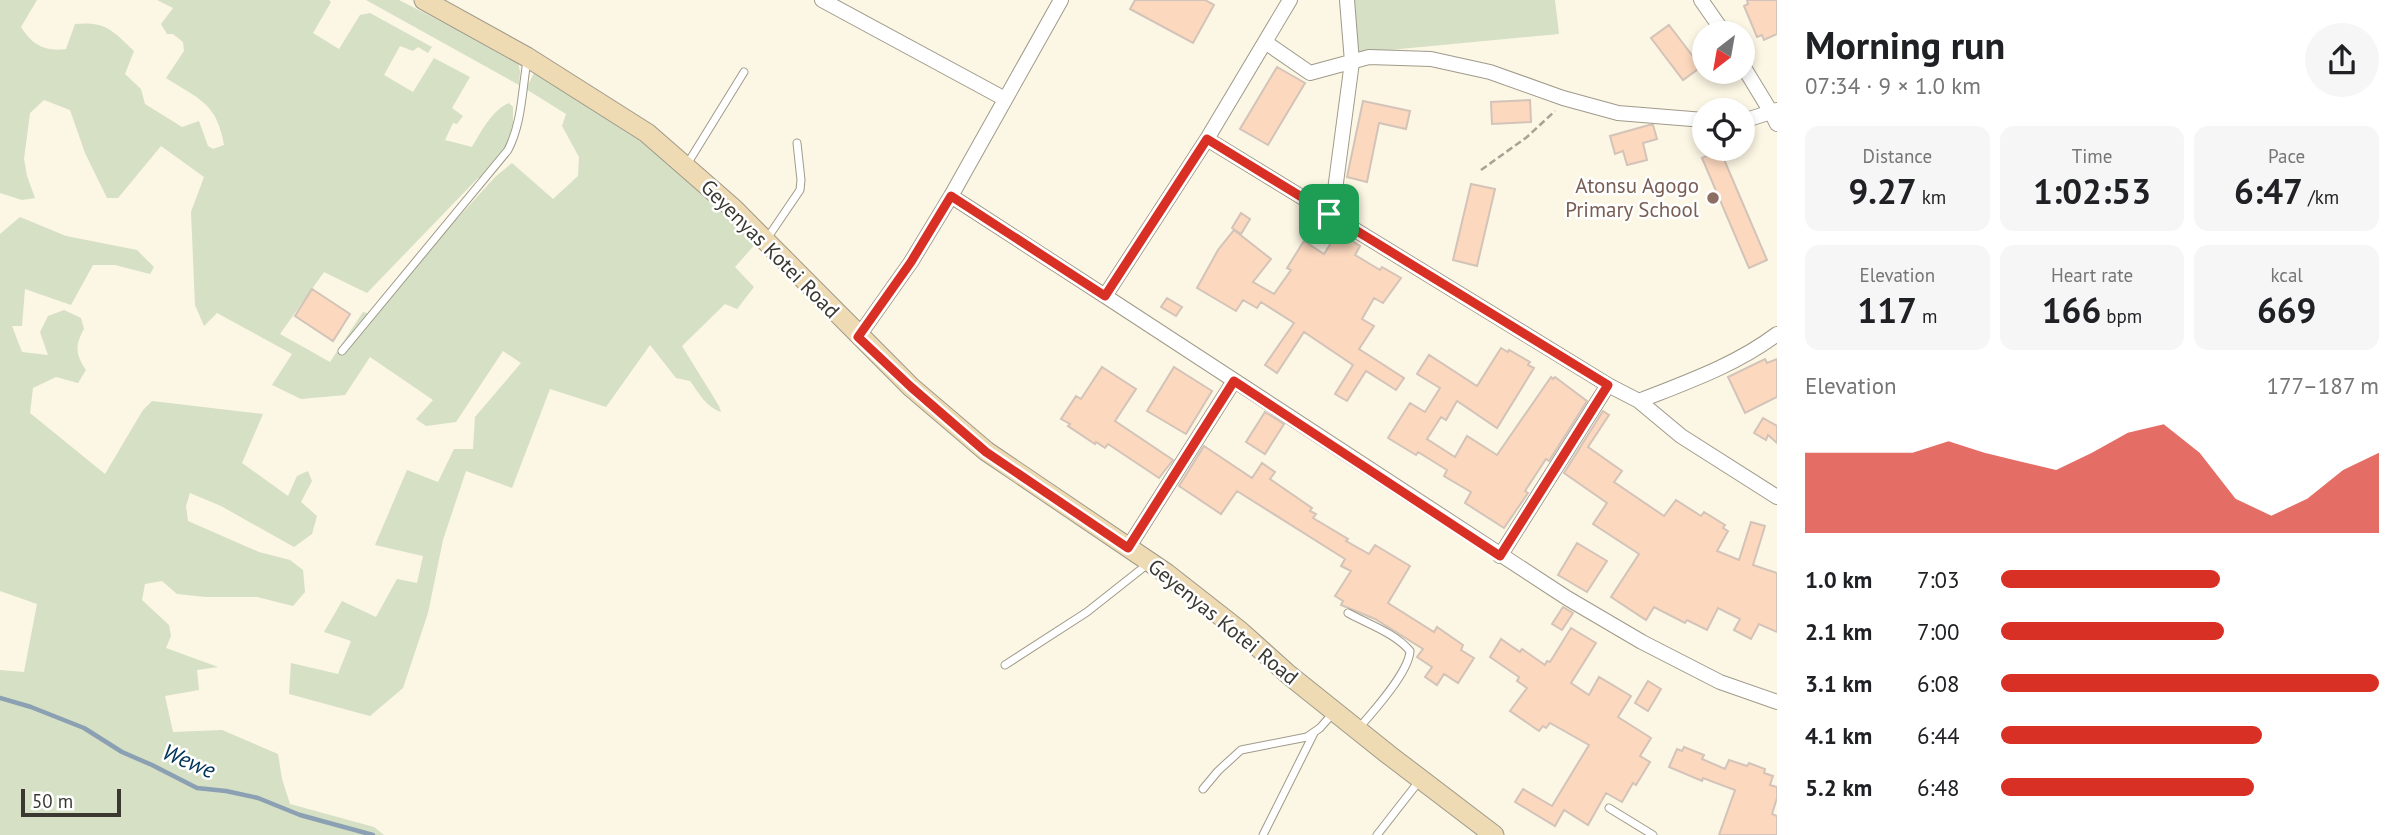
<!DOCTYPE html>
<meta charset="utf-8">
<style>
:root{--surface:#fff;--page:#f6f6f6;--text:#202124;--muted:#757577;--accent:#d93025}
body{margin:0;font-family:"PT Sans",sans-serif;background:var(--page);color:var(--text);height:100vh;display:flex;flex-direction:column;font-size:26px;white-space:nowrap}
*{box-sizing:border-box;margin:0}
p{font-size:23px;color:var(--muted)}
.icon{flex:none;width:38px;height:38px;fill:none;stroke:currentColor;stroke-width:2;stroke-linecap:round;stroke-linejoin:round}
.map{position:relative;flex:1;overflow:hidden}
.side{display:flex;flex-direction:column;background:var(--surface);width:630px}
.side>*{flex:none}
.needle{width:46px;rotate:211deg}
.tools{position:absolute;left:1692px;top:21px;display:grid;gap:14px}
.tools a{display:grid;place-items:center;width:63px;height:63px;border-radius:50%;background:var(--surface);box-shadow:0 4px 10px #0003;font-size:35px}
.scale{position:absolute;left:21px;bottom:18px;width:100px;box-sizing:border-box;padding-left:7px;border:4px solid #3a3831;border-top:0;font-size:19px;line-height:24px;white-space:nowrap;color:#3a3831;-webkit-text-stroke:5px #fff;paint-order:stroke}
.pin{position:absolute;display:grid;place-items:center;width:60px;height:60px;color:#fff;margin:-30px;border-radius:14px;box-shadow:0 4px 10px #0006}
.round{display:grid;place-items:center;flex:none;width:74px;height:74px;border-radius:37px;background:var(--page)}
.overview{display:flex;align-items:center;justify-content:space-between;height:119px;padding:0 28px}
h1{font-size:38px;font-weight:700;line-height:52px}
.metrics{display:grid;grid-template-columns:repeat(3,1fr);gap:10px;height:119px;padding:7px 28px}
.metrics div{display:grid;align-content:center;border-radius:14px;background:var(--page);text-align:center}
.metrics b{font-size:35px;font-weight:700}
.metrics small{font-size:19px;font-weight:400}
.metrics p{font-size:19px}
.chart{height:196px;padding:14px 28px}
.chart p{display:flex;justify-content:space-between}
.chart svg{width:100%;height:126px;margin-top:7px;fill:var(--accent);opacity:.7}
ul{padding:0 28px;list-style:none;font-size:23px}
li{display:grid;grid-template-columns:112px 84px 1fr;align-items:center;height:52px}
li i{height:18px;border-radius:9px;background:var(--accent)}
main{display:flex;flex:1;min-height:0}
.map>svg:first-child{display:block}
.green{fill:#d5e0c5}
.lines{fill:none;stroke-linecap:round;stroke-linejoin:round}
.stream{stroke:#8ba0b2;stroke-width:4.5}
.building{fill:#fcd8be;stroke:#d3c3b8;stroke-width:2}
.lane-casing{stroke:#9f9a8a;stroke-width:9}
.street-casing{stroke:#9f9a8a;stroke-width:16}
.secondary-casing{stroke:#9f9a8a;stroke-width:21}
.path{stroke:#a6a295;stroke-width:2.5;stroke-dasharray:7 3.5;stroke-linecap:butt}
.lane{stroke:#fff;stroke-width:7}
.street{stroke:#fff;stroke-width:14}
.secondary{stroke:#eedab3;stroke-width:19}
.route-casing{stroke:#fff;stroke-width:14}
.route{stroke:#d93025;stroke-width:9}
.education-dot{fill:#8d6e63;stroke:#fff;stroke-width:2.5}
.labels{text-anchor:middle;stroke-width:5;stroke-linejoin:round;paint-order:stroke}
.education-label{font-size:21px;fill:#785e54;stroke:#fff;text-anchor:end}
.street-label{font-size:21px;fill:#3a3831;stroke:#fff}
.water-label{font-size:23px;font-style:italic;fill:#023358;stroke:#fff}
</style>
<main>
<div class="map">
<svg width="1777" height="835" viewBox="0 0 1777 835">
<rect width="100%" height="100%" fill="#fcf6e4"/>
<path class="green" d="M0 0H37L21 27C32 45 45 52 66 49L75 24C106 21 113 31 134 51L125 74 141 89 145 104 182 127 199 121 208 146 213 149 224 145C217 103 199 99 166 78L184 51 183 42 173 34H167L161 24 173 8 157 0H329L331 2 313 33 339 49 360 15 370 13 432 47 428 53 418 47 413 51 400 46 384 75 413 92 434 58 470 77 452 108 463 116 457 124 453 123 445 140 472 147C481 132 492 110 509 103L513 107V136L507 148 483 178H478L367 293 324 272 280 334 330 362 363 312 371 314 495 177 512 163 553 199 578 176 579 157 562 126 566 114 526 89 536 69 653 146 758 241 735 267 754 287 737 309 725 304 682 346 719 406 721 412C706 407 699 393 690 381L676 378 650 345 606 407 550 389 512 488 466 471 443 540 428 613 403 688 370 716 289 694 291 663 338 674 351 641 324 632 342 601 376 617 397 579 417 583 423 556 375 545 407 470 438 482 454 449H473L475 417 521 363 503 351 456 422 426 426 416 419 433 400 370 357 345 395 301 399 272 385 292 354 217 313 204 326 195 305 191 212 204 177 161 146 118 198H107L85 153 70 110 44 100 30 113 24 159 27 176 35 198 22 200 0 193Z
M366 0H399L518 61 520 72 519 85Z
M1352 0H1555L1559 34 1358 53Z
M20 217 66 236 137 250 154 267 150 274 115 265H93L71 305 25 289 22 326H12L22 352 48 355 40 332 48 316 64 310 81 318 84 329C75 345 75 354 86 370L78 383 56 377 33 388 30 413 105 474 143 410 152 401 263 414 242 463 288 496 297 476 308 471 312 481 301 502 317 516 312 534 294 547 221 506 190 493 186 506 188 521 259 552 290 560 303 570 305 592 293 606 257 597H206L177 594 162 581 145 584 142 600 169 625 171 636 166 648 218 667 197 670 199 690 165 696 173 732 222 730 278 754 282 779 290 804 374 827 384 835H0V670L24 672 37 604 0 591V234Z"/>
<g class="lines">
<path class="stream" d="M0 698 31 707 84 728 122 752 152 765 197 788 226 791 258 798 300 815 373 835"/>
</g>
<path class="building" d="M1135 0H1205L1214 5 1193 43 1130 9Z
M1747 0H1777V34L1764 40 1762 35 1757 37 1744 6 1748 4Z
M1669 25 1701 67 1683 80 1651 38Z
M1277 67 1305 83 1268 145 1240 129Z
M1530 100 1531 122 1492 124 1491 102Z
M1363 101 1410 111 1406 129 1379 123 1367 182 1347 177Z
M1649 125H1653L1657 139 1643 143 1647 160 1627 165 1623 151 1615 154 1610 136Z
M1720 150 1767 260 1749 268 1702 158Z
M1471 184 1495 189 1477 266 1453 260Z
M1241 213 1250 219 1241 234 1232 228Z
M1234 230 1271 259 1253 282 1274 294 1291 270 1287 268 1304 241 1324 254 1338 232 1360 246 1355 255 1380 270 1382 267 1401 278 1383 303 1374 298 1362 319 1374 326 1359 349 1404 378 1396 390 1366 371 1347 401 1335 394 1353 365 1304 332 1277 373 1265 365 1294 323 1261 302 1257 308 1243 300 1236 311 1197 288 1218 250Z
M312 289 350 314 333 341 295 316Z
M1167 298 1182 307 1176 316 1161 307Z
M1501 348 1508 352 1509 350 1530 362 1528 365 1534 368 1497 428 1457 401 1446 420 1441 417 1427 439 1455 457 1467 436 1497 455 1551 377 1553 379 1555 377 1587 401 1549 461 1546 459 1525 491 1528 493 1504 528 1465 503 1471 492 1444 476 1447 470 1418 452 1416 455 1388 438 1410 403 1425 412 1440 388 1417 374 1429 355 1477 386Z
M1765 359 1767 363 1777 359V397L1745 413 1728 377Z
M1102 367 1136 389 1115 421 1173 460 1159 478 1108 444 1105 448 1096 442 1095 444 1068 426 1070 424 1061 419 1076 396 1081 399Z
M1174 367 1212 391 1186 434 1147 411Z
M1603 411 1609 415 1588 447 1622 471 1614 482 1664 516 1676 500 1701 516 1704 512 1725 525 1723 528 1728 531 1717 551 1739 560 1751 522 1765 526 1753 565 1777 573V632L1759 624 1751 639 1734 630 1740 619 1718 608 1707 630 1687 620 1685 623 1654 607 1646 620 1611 597 1639 554 1593 524 1607 503 1564 473Z
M1265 412 1284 424 1265 454 1246 442Z
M1763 418 1777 426V443L1768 435 1766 440 1754 433Z
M1204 446 1252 478 1262 463 1275 472 1270 479 1312 508 1310 511 1316 514 1313 518 1348 539 1346 541 1369 554 1375 545 1410 566 1388 603 1434 632 1437 627 1463 645 1461 650 1474 658 1458 683 1444 674 1437 685 1425 677 1432 667 1417 657 1423 649 1375 619 1341 605 1343 601 1335 596 1351 571 1341 566 1345 559 1237 491 1221 514 1179 486Z
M1577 543 1607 561 1587 592 1558 575Z
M1563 607 1573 613 1562 630 1552 624Z
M1571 628 1596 643 1571 683 1589 695 1599 677 1631 696 1618 717 1651 738 1640 756 1650 762 1636 785 1633 783 1622 802 1606 793 1588 825 1564 810 1555 826 1515 802 1523 789 1552 806 1589 745 1550 723 1546 728 1543 726 1539 731 1510 711 1527 688 1517 681 1519 677 1490 657 1501 639 1520 652 1522 649 1545 665 1547 661 1550 662Z
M1648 681 1661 689 1648 711 1635 703Z
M1684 747 1704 755 1702 759 1725 769 1729 760 1747 766 1749 763 1765 769 1764 773 1773 776 1770 785 1777 787V798L1772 814 1777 816V835H1719L1735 790 1703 778 1702 781 1669 767 1677 749 1682 751Z"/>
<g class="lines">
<defs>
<path id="lane" d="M686 166 744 72
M766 240 800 190 801 180 797 143
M342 351 508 150C522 123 522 90 527 61
M1348 613C1368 624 1395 633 1410 651 1409 672 1373 712 1358 729
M1005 665 1087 612 1149 563
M1203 789 1218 771 1241 750 1307 737 1320 728 1334 712
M1609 808 1653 835
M1263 835 1314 733
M1377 835 1420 780"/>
<path id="street" d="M822 0 1005 99
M1701 0 1724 33
M1265 42 1310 73 1369 57 1431 59 1490 72 1563 98 1618 113 1704 120
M1743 66 1771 112 1777 110
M1743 121 1771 112 1777 124
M1207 139 1608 385 1639 401C1687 382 1736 365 1777 334
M951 196 1105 296 1207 139 1290 0
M1329 214 1335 190 1352 62 1347 0
M1105 296 1567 598 1642 642 1720 682 1777 702
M858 337 911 262 951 196 1061 0
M1639 401 1681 436 1777 497
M1128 548 1234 381
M1500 556 1608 385"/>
<path id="secondary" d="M424 0 527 57 647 133 734 209 911 387 986 451 1166 573 1240 631 1289 675 1389 755 1494 835"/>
</defs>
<use href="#lane" class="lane-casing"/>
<use href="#street" class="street-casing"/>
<use href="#secondary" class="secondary-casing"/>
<path class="path" d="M1481 170 1527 137 1555 111"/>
<use href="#lane" class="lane"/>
<use href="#street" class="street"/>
<use href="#secondary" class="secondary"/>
</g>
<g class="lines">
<defs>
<path id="route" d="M1207 139 1608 385 1500 556 1234 381 1128 548 986 452 911 387 858 337 911 262 951 196 1105 296Z"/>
</defs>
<use href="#route" class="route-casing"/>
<use href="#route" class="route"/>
</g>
<circle class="education-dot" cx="1713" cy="198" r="7"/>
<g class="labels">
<g class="education-label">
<text x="1699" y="193">Atonsu Agogo<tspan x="1699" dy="24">Primary School</tspan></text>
</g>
<g class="street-label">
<text transform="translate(770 249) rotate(45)" y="7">Geyenyas Kotei Road</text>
<text transform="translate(1223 622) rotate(39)" y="7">Geyenyas Kotei Road</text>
</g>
<g class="water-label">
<text transform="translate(189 761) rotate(23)" y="8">Wewe</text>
</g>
</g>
</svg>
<div class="tools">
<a><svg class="needle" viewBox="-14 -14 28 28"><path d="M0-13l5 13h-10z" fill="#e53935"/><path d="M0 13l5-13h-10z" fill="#757577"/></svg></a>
<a><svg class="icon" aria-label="locate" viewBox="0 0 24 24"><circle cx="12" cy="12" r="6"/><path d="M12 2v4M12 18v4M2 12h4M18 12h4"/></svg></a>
</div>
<div class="scale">50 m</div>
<div class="pin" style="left:1329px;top:214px;background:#1e9e55"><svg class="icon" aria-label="arrive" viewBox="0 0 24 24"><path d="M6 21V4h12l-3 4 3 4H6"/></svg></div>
</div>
<section class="side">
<div class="overview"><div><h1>Morning run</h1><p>07:34 · 9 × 1.0 km</p></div><a class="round"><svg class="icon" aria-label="share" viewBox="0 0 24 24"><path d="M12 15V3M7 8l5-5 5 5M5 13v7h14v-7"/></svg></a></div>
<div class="metrics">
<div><p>Distance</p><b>9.27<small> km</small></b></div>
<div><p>Time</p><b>1:02:53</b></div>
<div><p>Pace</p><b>6:47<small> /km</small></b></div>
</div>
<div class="metrics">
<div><p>Elevation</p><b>117<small> m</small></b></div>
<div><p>Heart rate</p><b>166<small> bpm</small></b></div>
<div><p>kcal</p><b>669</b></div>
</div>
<div class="chart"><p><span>Elevation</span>177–187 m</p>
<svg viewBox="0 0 160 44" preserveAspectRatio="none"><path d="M0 44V16L10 16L20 16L30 16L40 12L50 16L60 19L70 22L80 16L90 9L100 6L110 16L120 32L130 38L140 32L150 22L160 16V44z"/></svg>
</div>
<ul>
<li><b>1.0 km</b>7:03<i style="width:58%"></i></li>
<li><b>2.1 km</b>7:00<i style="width:59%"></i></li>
<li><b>3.1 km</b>6:08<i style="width:100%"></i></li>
<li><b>4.1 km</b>6:44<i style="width:69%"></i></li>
<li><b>5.2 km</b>6:48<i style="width:67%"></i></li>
</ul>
</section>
</main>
